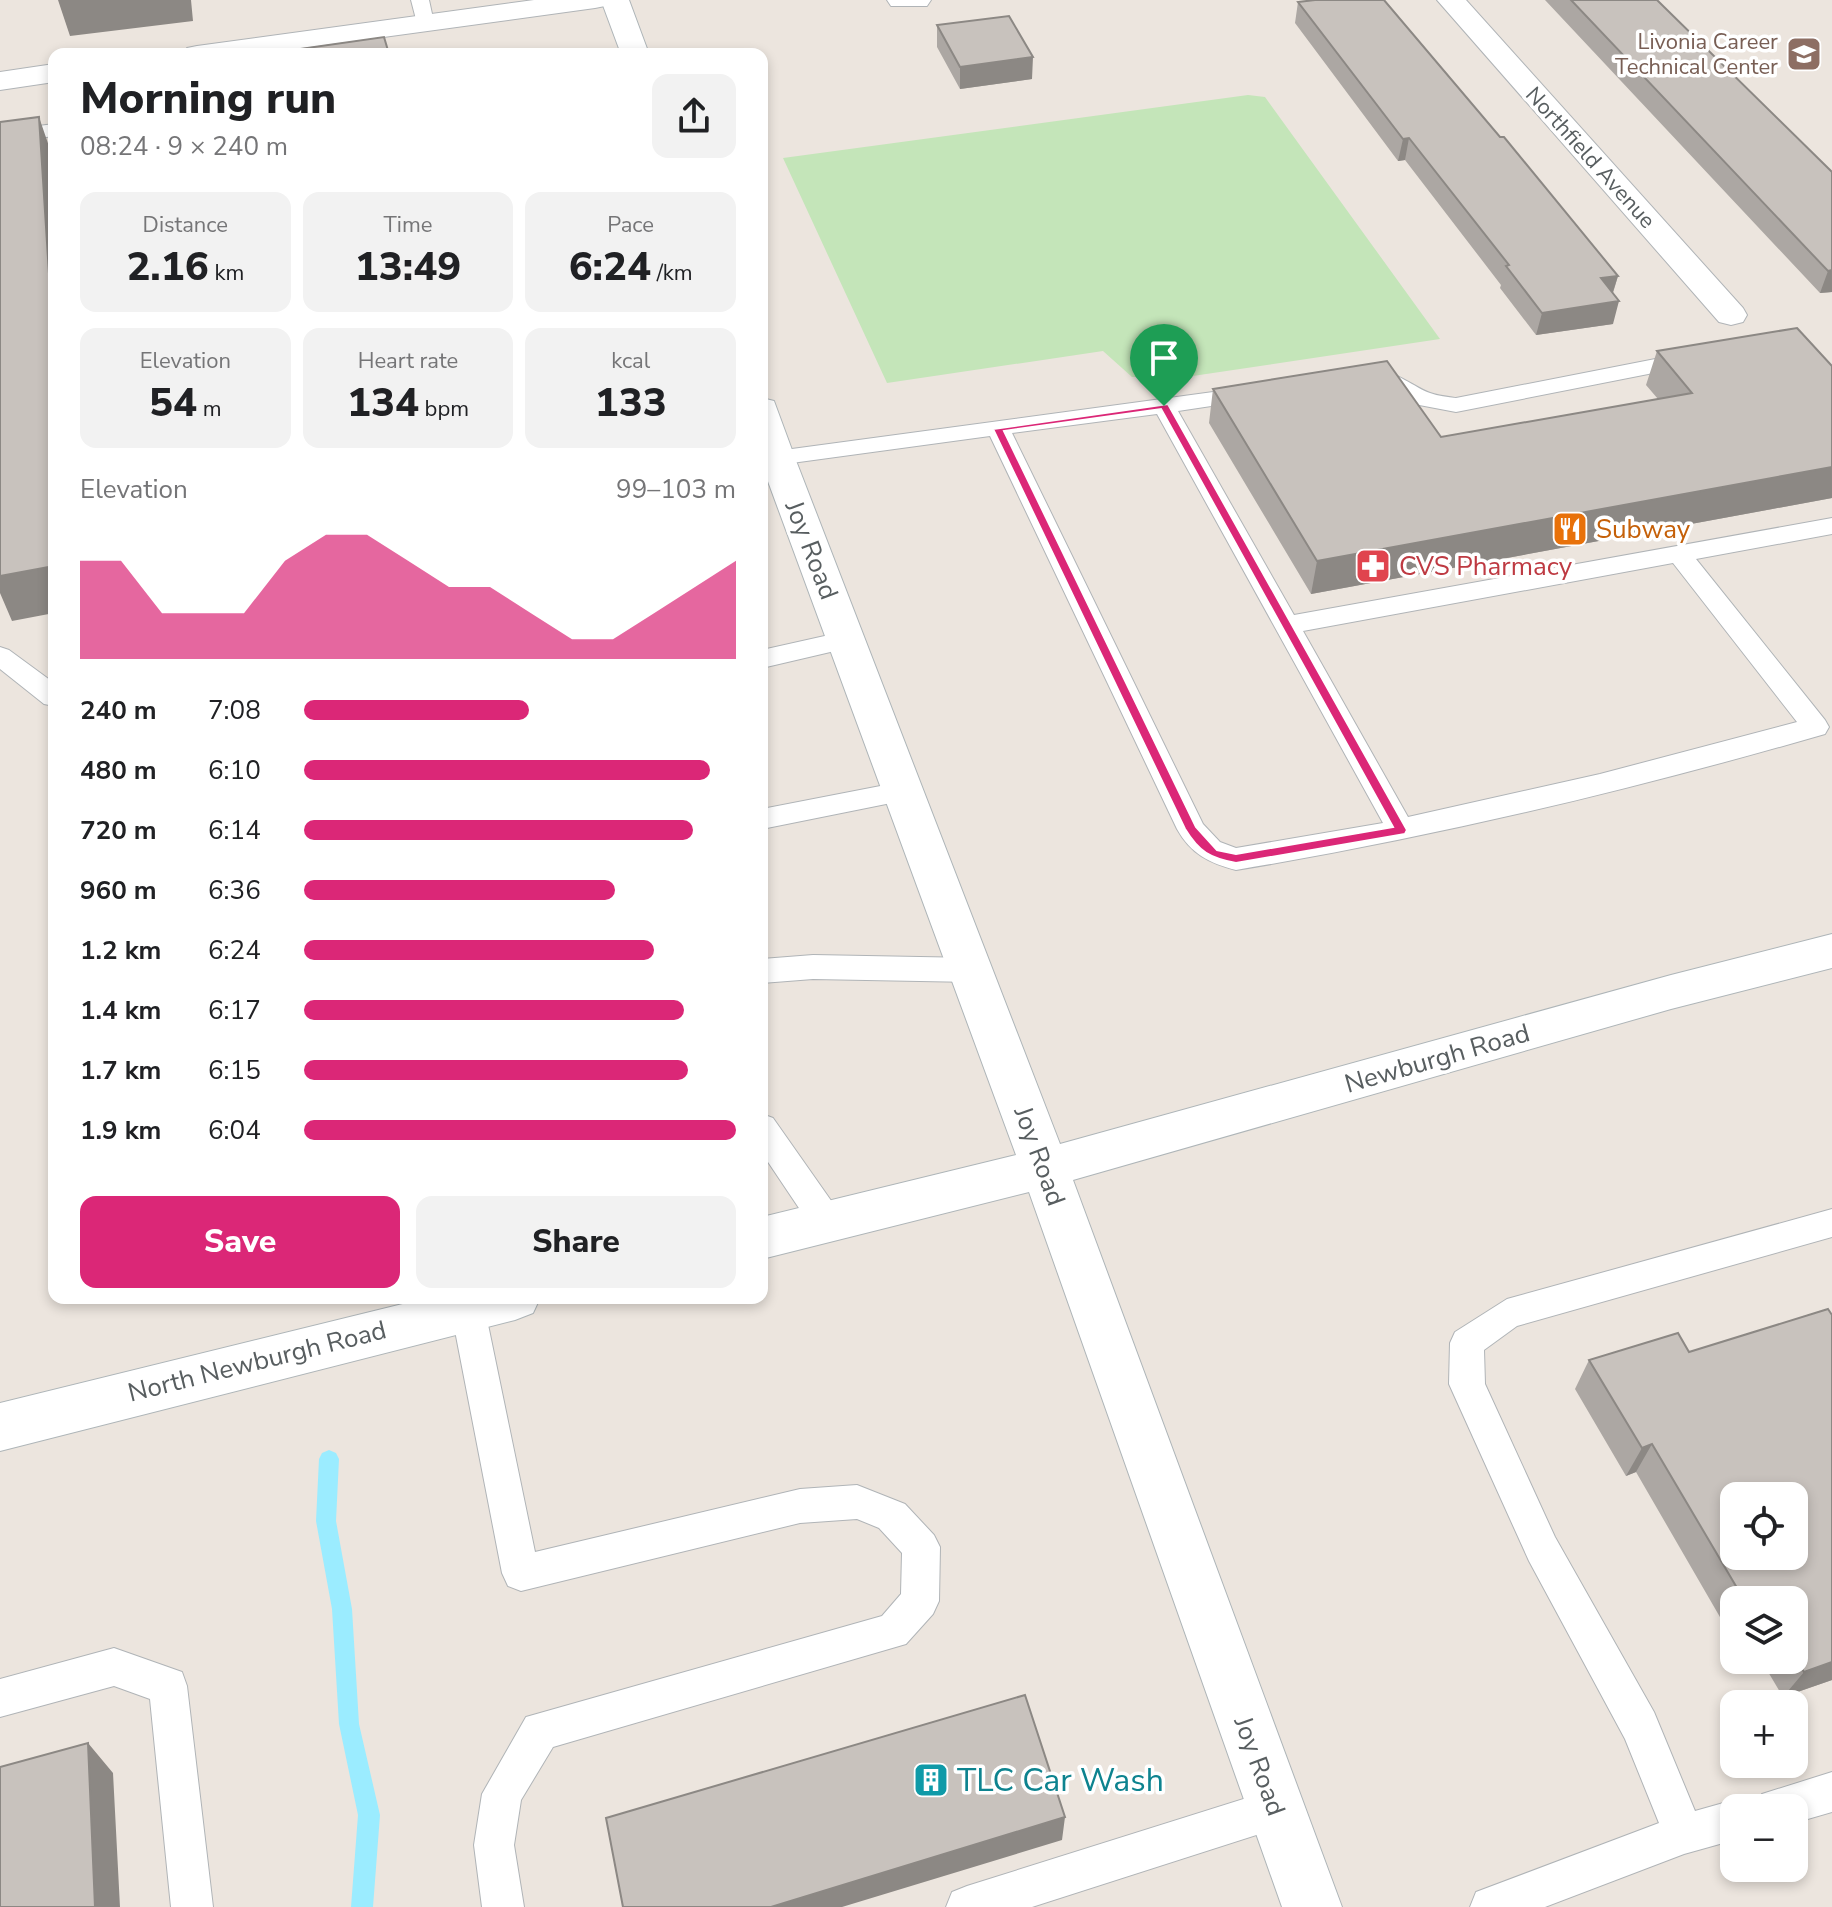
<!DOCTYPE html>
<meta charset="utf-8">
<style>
:root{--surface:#fff;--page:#f2f2f2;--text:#202124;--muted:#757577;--accent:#db2777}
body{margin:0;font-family:"Nunito Sans",sans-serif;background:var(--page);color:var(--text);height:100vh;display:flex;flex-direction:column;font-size:30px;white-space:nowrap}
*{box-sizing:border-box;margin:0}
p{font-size:26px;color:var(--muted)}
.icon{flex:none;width:44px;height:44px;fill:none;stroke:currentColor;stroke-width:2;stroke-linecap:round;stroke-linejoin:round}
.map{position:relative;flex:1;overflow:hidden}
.sheet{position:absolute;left:48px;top:48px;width:720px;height:1256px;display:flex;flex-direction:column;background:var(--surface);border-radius:16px;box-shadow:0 4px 12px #0003}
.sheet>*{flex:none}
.tools{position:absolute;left:1720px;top:1482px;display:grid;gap:16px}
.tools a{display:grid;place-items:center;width:88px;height:88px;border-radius:16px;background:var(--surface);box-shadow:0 4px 12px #0003;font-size:40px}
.pin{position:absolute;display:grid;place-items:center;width:68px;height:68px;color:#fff;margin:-82px -34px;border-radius:50% 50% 50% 0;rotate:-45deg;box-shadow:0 0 8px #0007}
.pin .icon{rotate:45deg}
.round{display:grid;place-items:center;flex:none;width:84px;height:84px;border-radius:16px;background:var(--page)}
.overview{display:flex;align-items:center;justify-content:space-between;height:136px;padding:0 32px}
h1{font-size:44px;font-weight:800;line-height:60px}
.figures{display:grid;grid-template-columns:repeat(3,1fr);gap:12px;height:136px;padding:8px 32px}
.figures div{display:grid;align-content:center;border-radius:16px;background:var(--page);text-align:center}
.figures b{font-size:40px;font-weight:800}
.figures small{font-size:22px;font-weight:400}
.figures p{font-size:22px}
.chart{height:224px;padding:16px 32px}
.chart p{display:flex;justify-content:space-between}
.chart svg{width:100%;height:144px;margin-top:8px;fill:var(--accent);opacity:.7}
.button{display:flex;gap:16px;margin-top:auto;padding:16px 32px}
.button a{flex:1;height:92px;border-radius:16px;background:var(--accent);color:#fff;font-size:32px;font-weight:800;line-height:92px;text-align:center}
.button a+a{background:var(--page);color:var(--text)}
ul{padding:0 32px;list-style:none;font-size:26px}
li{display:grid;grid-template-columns:128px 96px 1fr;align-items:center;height:60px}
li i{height:20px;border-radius:10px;background:var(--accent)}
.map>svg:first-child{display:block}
.green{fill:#c4e5b9}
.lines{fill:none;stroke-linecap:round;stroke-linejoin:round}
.stream{fill:#9becff;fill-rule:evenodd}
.lane-casing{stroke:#b0b4b7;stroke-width:2}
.street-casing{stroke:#b0b4b7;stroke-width:2}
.secondary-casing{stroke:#aeb5b8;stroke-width:2}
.lane{fill:#fff;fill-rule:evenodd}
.street{fill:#fff;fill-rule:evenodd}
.secondary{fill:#fff;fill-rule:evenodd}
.wall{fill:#aca7a3;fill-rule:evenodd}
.shaded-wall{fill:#8c8884}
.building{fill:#c8c2bd;stroke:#8c8884;stroke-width:2;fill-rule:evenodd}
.route{fill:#db2777;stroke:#fff;stroke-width:2;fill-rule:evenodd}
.labels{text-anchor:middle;stroke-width:7;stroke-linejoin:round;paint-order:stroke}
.far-education-label{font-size:22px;fill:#785e54;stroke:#fff;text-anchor:end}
.far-street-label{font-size:22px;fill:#585e60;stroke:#fff}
.food-label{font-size:26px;fill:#c56008;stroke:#fff;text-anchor:start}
.street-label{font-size:26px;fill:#585e60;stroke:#fff}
.health-label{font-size:26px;fill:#be3a42;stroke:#fff;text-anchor:start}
.near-culture-label{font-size:32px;fill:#0d838f;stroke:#fff;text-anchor:start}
</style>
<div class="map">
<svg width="1832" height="1907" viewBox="0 0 1832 1907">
<rect width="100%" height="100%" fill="#ece5de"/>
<path class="green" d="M1248 95 1265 97 1440 339 1186 377H1132L1103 351 887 383 783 158Z"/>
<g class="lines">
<path class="stream" d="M329 1450 336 1453 339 1459 336 1521 352 1609 359 1724 380 1815 373 1907H351L358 1815 339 1724 332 1609 316 1521 319 1459 322 1453Z"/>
<defs>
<path id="lane" d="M411 0H429L434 23 432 27H418Z
M54 124V136L0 143V131Z
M1691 352 1702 359 1699 364 1456 412 1414 404 1388 387H1370L1358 380C1378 355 1410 386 1430 393 1438 396 1448 397 1456 398Z
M1250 387 1262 394 1258 399 1178 411 1294 615 1832 518V534L1696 559 1825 720 1829 727 1825 734C1631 790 1435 837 1236 870 1209 863 1191 854 1177 829L990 436 777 465 765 458 777 451ZM1157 414 1383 823 1236 848 1220 842 1203 824 1012 433ZM1673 563 1797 722 1600 774 1408 817 1303 631Z
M847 631 856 634 860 640 856 646 762 668V650Z
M0 647 9 650 54 683V706L44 704 0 669Z
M901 782 911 785 915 792 911 799 762 829V809Z
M813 955 973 958 984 962 988 970 984 978 973 982 813 979 762 983V959Z
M762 1114 773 1118 839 1212 844 1222 839 1232 827 1236 815 1232 762 1153Z
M1832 1209V1237L1517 1326 1484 1350 1485 1384 1555 1537 1654 1712 1695 1811 1734 1800 1749 1808H1734V1840L1684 1854 1545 1907H1470L1476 1892 1659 1823 1625 1739 1529 1561 1449 1384 1450 1343 1455 1332 1507 1299Z
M476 1298 485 1310 535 1552 800 1489 857 1485 905 1504 934 1535 940 1547 939 1601 933 1614 906 1644 553 1747 521 1800 514 1845 524 1907H482L474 1845 482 1794 526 1717 882 1616 901 1594 902 1553 879 1528 857 1519 800 1523 521 1591 508 1586 502 1573 451 1310 456 1299Z
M114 1648 182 1672 187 1686 213 1907H171L150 1699 114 1686 0 1717V1679Z
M1832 1772V1812L1794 1823V1808H1756L1762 1794Z
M1275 1789 1289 1795 1295 1809 1289 1823 1275 1829 1032 1907H946L952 1892 967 1886Z"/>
<path id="street" d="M534 0H609L605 6 595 8 259 54H183L187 48 197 46Z
M887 0H931L927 6H891Z
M1437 0H1466L1743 308 1747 315 1743 322 1731 325 1719 322Z
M54 64V82L0 90V72Z"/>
<path id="secondary" d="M601 0H629L649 54H621Z
M762 398 774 401 795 458 1060 1144 1671 975 1832 934V968L1671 1009 1073 1180 1342 1907H1282L1029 1192 762 1259V1217L1016 1155 762 465Z
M427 1298H540L533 1313 515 1320 0 1451V1403Z"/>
</defs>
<use href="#lane" class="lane-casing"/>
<use href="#street" class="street-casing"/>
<use href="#secondary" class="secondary-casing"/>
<use href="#lane" class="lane"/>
<use href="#street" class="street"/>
<use href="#secondary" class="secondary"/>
</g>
<path class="wall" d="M1545 0H1657L1832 172V292L1820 293Z
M1298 2 1500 137 1618 276 1613 293V324L1536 335 1500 288 1501 285 1405 160 1398 161 1295 23Z
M937 25 1032 79 960 89 937 47Z
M1657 351 1832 366V498L1311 594 1209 423 1213 389 1441 437 1658 399 1646 385Z
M1828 1309 1832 1315V1680L1783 1697 1761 1660H1794V1600H1734V1621L1724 1624 1636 1472 1626 1476 1575 1389 1589 1360 1678 1333 1689 1352ZM1734 1496H1794V1556H1734Z"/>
<path class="shaded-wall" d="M58 0H191L193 21 70 36Z
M1033 57 1032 79 960 89V67Z
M39 117 53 158 54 177V312L51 305Z
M1409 138 1405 160 1398 161 1403 139Z
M1832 270V292L1820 293 1828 271Z
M1618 276 1611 298 1601 278Z
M1619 301 1613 324 1536 335 1542 313Z
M1832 467V498L1311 594 1317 561Z
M0 553 54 566V613L12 621 0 593Z
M762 912H765L767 932 762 933Z
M1652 1444 1636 1472 1626 1476 1642 1448Z
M1756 1594 1752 1600H1741L1743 1598Z
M1734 1610V1621L1724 1624Z
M1832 1662V1680L1783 1697 1804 1672Z
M88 1743 113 1773 120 1907H95Z
M1065 1817 1062 1840 842 1907H771Z"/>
<path class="building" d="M1315 0H1384L1500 137H1504L1618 276 1601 278 1619 301 1542 313 1506 266 1509 265 1409 138 1403 139 1298 2Z
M1571 0H1657L1832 172V270L1828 271Z
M1009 16 1033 57 960 67 937 25Z
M384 37 389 54H265Z
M39 117 51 305 54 304V566L0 576V122Z
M1797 328 1832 366V467L1317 561 1213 389 1387 361 1441 437 1692 393 1657 351Z
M762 899 765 912H762Z
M1828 1309 1832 1315V1662L1804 1672 1794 1656V1600H1760L1756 1594 1743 1598 1652 1444 1642 1448 1589 1360 1678 1333 1689 1352ZM1734 1496H1794V1556H1734Z
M1025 1695 1065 1817 771 1907H623L606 1818Z
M88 1743 95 1907H0V1767Z"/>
<path class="route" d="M1168 404 1407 830 1405 834 1236 863C1210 858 1199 852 1185 829L993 429ZM1161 409 1393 827 1236 854 1217 850 1196 827 1004 431Z"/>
<defs>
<symbol id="school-square" viewBox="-11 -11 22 22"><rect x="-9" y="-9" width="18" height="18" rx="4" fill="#8d6e63" stroke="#fff"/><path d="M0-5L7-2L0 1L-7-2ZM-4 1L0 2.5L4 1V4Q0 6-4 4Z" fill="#fff"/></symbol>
<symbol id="restaurant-square" viewBox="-11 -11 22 22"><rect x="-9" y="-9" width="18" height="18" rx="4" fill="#e8710a" stroke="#fff"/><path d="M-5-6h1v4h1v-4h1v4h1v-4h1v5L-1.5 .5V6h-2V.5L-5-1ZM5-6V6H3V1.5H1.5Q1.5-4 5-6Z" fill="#fff"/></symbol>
<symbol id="pharmacy-square" viewBox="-11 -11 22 22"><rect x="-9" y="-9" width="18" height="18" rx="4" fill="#e0444e" stroke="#fff"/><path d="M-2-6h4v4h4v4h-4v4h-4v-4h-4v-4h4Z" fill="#fff"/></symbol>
<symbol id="building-square" viewBox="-11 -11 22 22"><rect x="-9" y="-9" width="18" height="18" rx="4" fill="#0f9aa8" stroke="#fff"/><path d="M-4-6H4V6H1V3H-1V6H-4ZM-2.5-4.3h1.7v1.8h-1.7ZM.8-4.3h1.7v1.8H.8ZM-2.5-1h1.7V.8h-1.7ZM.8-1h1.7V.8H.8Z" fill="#fff"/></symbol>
</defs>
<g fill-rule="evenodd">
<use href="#school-square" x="1784" y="34" width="40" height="40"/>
<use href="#restaurant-square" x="1550" y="509" width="40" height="40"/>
<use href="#pharmacy-square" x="1353" y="546" width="40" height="40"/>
<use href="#building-square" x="911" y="1760" width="40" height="40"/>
</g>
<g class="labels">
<g class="far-education-label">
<text x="1778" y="49">Livonia Career<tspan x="1778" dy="25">Technical Center</tspan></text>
</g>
<g class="far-street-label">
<text transform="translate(1591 157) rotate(48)" y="8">Northfield Avenue</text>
</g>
<g class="food-label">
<text x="1596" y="538">Subway</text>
</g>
<g class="street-label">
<text transform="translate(812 550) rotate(69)" y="9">Joy Road</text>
<text transform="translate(1437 1058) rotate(-16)" y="9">Newburgh Road</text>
<text transform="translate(1040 1156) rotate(70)" y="9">Joy Road</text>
<text transform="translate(257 1361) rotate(-14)" y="9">North Newburgh Road</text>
<text transform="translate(1260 1766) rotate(70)" y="9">Joy Road</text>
</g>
<g class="health-label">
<text x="1399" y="575">CVS Pharmacy</text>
</g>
<g class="near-culture-label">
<text x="957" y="1791">TLC Car Wash</text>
</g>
</g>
</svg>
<div class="tools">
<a><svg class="icon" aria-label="locate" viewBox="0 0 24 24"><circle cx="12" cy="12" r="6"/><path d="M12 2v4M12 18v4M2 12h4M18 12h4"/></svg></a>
<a><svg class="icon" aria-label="layers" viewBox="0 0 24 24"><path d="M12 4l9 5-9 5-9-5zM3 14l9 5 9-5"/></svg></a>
<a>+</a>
<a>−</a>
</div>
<div class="pin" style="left:1164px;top:406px;background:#1e9e55"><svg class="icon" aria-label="arrive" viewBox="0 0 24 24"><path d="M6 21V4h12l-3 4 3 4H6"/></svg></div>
<section class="sheet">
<div class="overview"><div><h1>Morning run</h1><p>08:24 · 9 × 240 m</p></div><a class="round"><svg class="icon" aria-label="share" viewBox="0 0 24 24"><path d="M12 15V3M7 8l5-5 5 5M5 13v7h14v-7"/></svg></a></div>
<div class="figures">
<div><p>Distance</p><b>2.16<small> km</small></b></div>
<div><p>Time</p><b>13:49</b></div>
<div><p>Pace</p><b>6:24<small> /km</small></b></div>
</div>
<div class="figures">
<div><p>Elevation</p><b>54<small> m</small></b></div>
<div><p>Heart rate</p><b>134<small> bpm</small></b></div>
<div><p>kcal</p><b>133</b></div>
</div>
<div class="chart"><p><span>Elevation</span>99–103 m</p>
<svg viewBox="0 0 160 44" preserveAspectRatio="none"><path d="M0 44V14L10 14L20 30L30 30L40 30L50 14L60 6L70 6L80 14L90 22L100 22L110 30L120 38L130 38L140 30L150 22L160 14V44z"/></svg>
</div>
<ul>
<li><b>240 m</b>7:08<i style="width:52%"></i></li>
<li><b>480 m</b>6:10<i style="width:94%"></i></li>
<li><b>720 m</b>6:14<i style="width:90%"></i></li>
<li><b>960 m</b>6:36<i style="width:72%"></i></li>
<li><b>1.2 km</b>6:24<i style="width:81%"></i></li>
<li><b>1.4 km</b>6:17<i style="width:88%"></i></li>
<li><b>1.7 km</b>6:15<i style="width:89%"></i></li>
<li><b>1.9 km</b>6:04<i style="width:100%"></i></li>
</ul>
<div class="button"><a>Save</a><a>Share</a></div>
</section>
</div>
